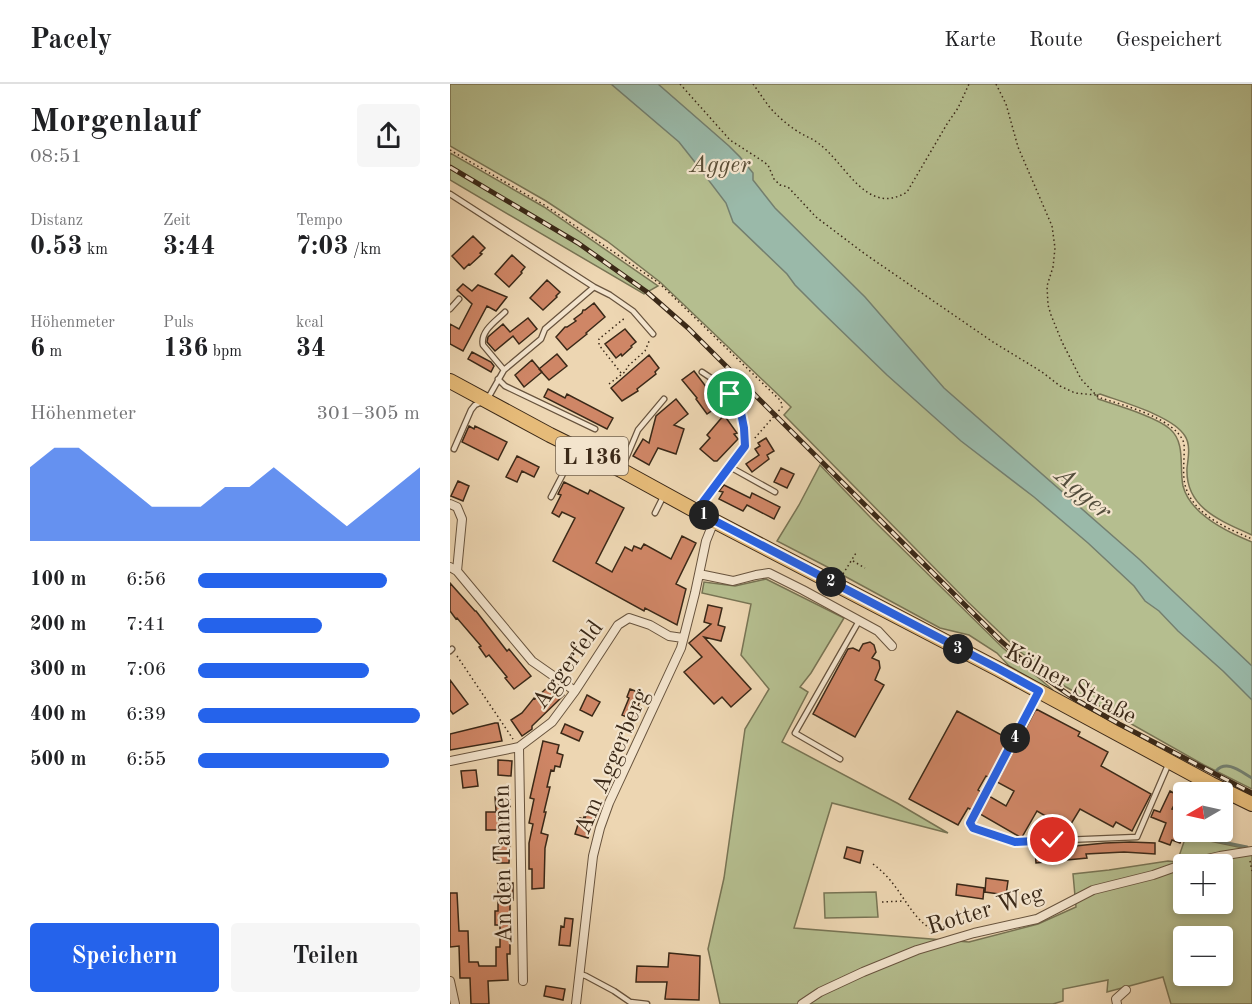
<!DOCTYPE html>
<html lang="de">
<meta charset="utf-8">
<style>
:root{--surface:#fff;--page:#f6f6f6;--text:#202124;--muted:#757577;--line:#e0e0e0;--accent:#2563eb}
body{margin:0;font-family:"Old Standard TT",serif;background:var(--page);color:var(--text);height:100vh;display:flex;flex-direction:column;font-size:22px;white-space:nowrap}
*{box-sizing:border-box;margin:0}
p{font-size:20px;color:var(--muted)}
.icon{flex:none;width:33px;height:33px;fill:none;stroke:currentColor;stroke-width:2;stroke-linecap:round;stroke-linejoin:round}
.map{position:relative;flex:1;overflow:hidden}
.details{display:flex;flex-direction:column;background:var(--surface);width:450px}
.details>*{flex:none}
.needle{width:39px;rotate:261deg}
.buttons{position:absolute;left:723px;top:698px;display:grid;gap:12px}
.buttons a{display:grid;place-items:center;width:60px;height:60px;border-radius:6px;background:var(--surface);box-shadow:0 3px 9px #0003;font-size:30px}
.pin{position:absolute;display:grid;place-items:center;width:51px;height:51px;color:#fff;margin:-26px;border:3px solid #fff;border-radius:50%;box-shadow:0 2px 6px #0007}
.km{position:absolute;width:30px;height:30px;margin:-15px;border-radius:50%;background:#222;color:#fff;font-size:16px;line-height:30px;text-align:center}
.round{display:grid;place-items:center;flex:none;width:63px;height:63px;border-radius:6px;background:var(--page)}
.headline{display:flex;align-items:center;justify-content:space-between;height:102px;padding:0 30px}
h1{font-size:33px;font-weight:800;line-height:45px}
.figures{display:grid;grid-template-columns:repeat(3,1fr);gap:9px;height:102px;padding:6px 30px}
.figures div{display:grid;align-content:center}
.figures b{font-size:26px;font-weight:800}
.figures small{font-size:16px;font-weight:400}
.figures p{font-size:16px}
.chart{height:168px;padding:12px 30px}
.chart p{display:flex;justify-content:space-between}
.chart svg{width:100%;height:108px;margin-top:6px;fill:var(--accent);opacity:.7}
.cta{display:flex;gap:12px;margin-top:auto;padding:12px 30px}
.cta a{flex:1;height:69px;border-radius:6px;background:var(--accent);color:#fff;font-size:24px;font-weight:800;line-height:69px;text-align:center}
.cta a+a{background:var(--page);color:var(--text)}
ul{padding:0 30px;list-style:none;font-size:20px}
li{display:grid;grid-template-columns:96px 72px 1fr;align-items:center;height:45px}
li i{height:15px;border-radius:8px;background:var(--accent)}
header{display:flex;align-items:center;gap:36px;box-sizing:border-box;height:84px;padding:0 30px;background:var(--surface);border-bottom:2px solid var(--line)}
header strong{font-size:28px}
nav{display:flex;gap:33px;margin-inline-start:auto;font-size:21px}
main{display:flex;flex:1;min-height:0}
.map>svg:first-child{display:block}
.green{fill:#b5be8f;stroke:#787454;stroke-width:1.5;fill-rule:evenodd}
.water{fill:#9ab9a9;stroke:#747f6f;stroke-width:1.5}
.lines{fill:none;stroke-linecap:round;stroke-linejoin:round}
.stream{stroke:#747f6f;stroke-width:3}
.building{fill:#cf8666;stroke:#3b2918;stroke-width:1.5}
.service-casing{stroke:#68543e;stroke-width:7}
.minor-casing{stroke:#68543e;stroke-width:10}
.primary-casing{stroke:#3b2918;stroke-width:16}
.path{stroke:#3b2918;stroke-width:1.5;stroke-dasharray:1.5 3;stroke-linecap:butt}
.service{stroke:#f3e4cd;stroke-width:4.5}
.minor{stroke:#f3e4cd;stroke-width:8}
.primary{stroke:#e6bb79;stroke-width:14}
.rail-casing{stroke:#3b2918;stroke-width:5}
.rail{stroke:#f3e4cd;stroke-width:3;stroke-dasharray:9;stroke-linecap:butt}
.route-casing{stroke:#fff;stroke-width:12}
.route{stroke:#2563eb;stroke-width:8}
.labels{text-anchor:middle;stroke-width:4.5;stroke-linejoin:round;paint-order:stroke}
.shield{fill:#f3e4cd;stroke:#72614e;stroke-width:1.5}
.shield-label{font-size:22px;font-weight:bold;fill:#3b2918}
.park-label{font-size:24px;font-style:italic;fill:#5a4e36;stroke:#f3e4cd}
.street-label{font-size:24px;fill:#3b2918;stroke:#f3e4cd}
.water-label{font-size:26px;font-style:italic;fill:#534d3c;stroke:#f3e4cd}
</style>
<header>
<strong>Pacely</strong>
<nav><a>Karte</a><a>Route</a><a>Gespeichert</a></nav>
</header>
<main>
<section class="details">
<div class="headline"><div><h1>Morgenlauf</h1><p>08:51</p></div><a class="round"><svg class="icon" aria-label="share" viewBox="0 0 24 24"><path d="M12 15V3M7 8l5-5 5 5M5 13v7h14v-7"/></svg></a></div>
<div class="figures">
<div><p>Distanz</p><b>0.53<small> km</small></b></div>
<div><p>Zeit</p><b>3:44</b></div>
<div><p>Tempo</p><b>7:03<small> /km</small></b></div>
</div>
<div class="figures">
<div><p>Höhenmeter</p><b>6<small> m</small></b></div>
<div><p>Puls</p><b>136<small> bpm</small></b></div>
<div><p>kcal</p><b>34</b></div>
</div>
<div class="chart"><p><span>Höhenmeter</span>301–305 m</p>
<svg viewBox="0 0 160 44" preserveAspectRatio="none"><path d="M0 44V14L10 6L20 6L30 14L40 22L50 30L60 30L70 30L80 22L90 22L100 14L110 22L120 30L130 38L140 30L150 22L160 14V44z"/></svg>
</div>
<ul>
<li><b>100 m</b>6:56<i style="width:85%"></i></li>
<li><b>200 m</b>7:41<i style="width:56%"></i></li>
<li><b>300 m</b>7:06<i style="width:77%"></i></li>
<li><b>400 m</b>6:39<i style="width:100%"></i></li>
<li><b>500 m</b>6:55<i style="width:86%"></i></li>
</ul>
<div class="cta"><a>Speichern</a><a>Teilen</a></div>
</section>
<div class="map">
<svg width="802" height="920" viewBox="0 0 802 920">
<rect width="100%" height="100%" fill="#edd6b2"/>
<filter id="stains"><feTurbulence type="fractalNoise" baseFrequency=".00333" numOctaves="4"/><feColorMatrix values="0 0 0 0 .2 0 0 0 0 .09 0 0 0 0 .02 0 0 0 .5 -.17"/></filter>
<radialGradient id="worn" r=".72"><stop offset=".6" stop-color="#630" stop-opacity="0"/><stop offset="1" stop-color="#630" stop-opacity=".3"/></radialGradient>
<path class="green" d="M0 0H802V451C771 437 735 424 737 384 738 375 741 361 735 352 723 332 672 318 650 310L647 311 648 315C666 321 707 333 720 345 736 359 729 383 733 402 740 430 777 448 802 458V705L754 681 616 603 568 566 518 518 334 331 341 323 210 198 157 157 96 117 0 62Z
M0 69 94 123 208 202 194 210 0 96Z
M370 381 421 434 553 564 603 606 599 605 559 582 547 569 519 551 490 544 387 488 327 457 349 421Z
M316 495 394 534 361 589 350 603 358 608 332 658 447 719 498 749 382 719 344 844 519 858 588 840 626 823 623 790 659 786 718 777 727 778 736 752 793 764 802 768V920H721L713 893 657 908 658 896 613 905V917L603 920H270L258 865 274 794 295 645 319 605 291 571 301 520 252 509 254 498 285 502ZM734 780H772V819H734ZM734 852H772V891H734Z
M426 808 428 833 375 834 374 809Z"/>
<path class="water" d="M161 0H208L279 62 290 73 303 89V96L325 124 415 213 494 304 689 475 802 582V616L773 587 728 547 709 527 695 517 684 502 638 459 584 413 511 357 437 291 372 228 345 201 337 190 283 138 276 119 244 77 229 58Z"/>
<g class="lines">
<path class="stream" d="M766 687C777 675 791 688 802 694
M752 708 753 706
M743 747 748 753 797 763"/>
</g>
<path class="building" d="M23 152 35 164 30 169 32 170 20 181 19 180 14 185 2 172Z
M62 171 75 183 71 188 72 189 59 203 45 190Z
M97 196 110 208 106 212 107 213 93 226 80 214Z
M13 200 22 207 28 201 57 213 46 227 37 222 13 267 0 260V240L9 245 22 220 7 206Z
M144 219 155 233 136 249 137 250 117 266 106 253 115 243H117L126 237 124 235 132 229 133 226H135Z
M78 234 87 245 69 260 63 252 45 267 37 258 38 253 53 240 60 248Z
M175 245 186 258 181 262 182 263 172 272 171 270 166 274 155 260Z
M22 268 41 278 44 282 41 288 18 275Z
M107 270 117 282 99 296 89 285Z
M199 271 209 284 205 288 206 290 187 305 188 307 172 317 161 304Z
M82 276 92 288 74 303 65 291Z
M244 287 270 321 257 330 246 315 247 314 232 296Z
M98 305 115 314 117 310 163 334 157 345 94 313Z
M226 315 238 330 224 341 234 345 226 370 208 364 199 381 183 372 193 355 199 359 206 332Z
M274 331 287 349 284 350 288 355 267 377H264L250 365 260 354 257 351Z
M19 342 24 345 25 342 57 358 48 376 12 358Z
M316 354 324 367 317 371 319 375 302 388 296 380 309 371 305 365 310 362 308 359Z
M67 372 89 383 84 393 72 387 67 398 56 393Z
M331 384 344 390 337 404 324 398Z
M8 397 19 402 13 417 1 412Z
M114 398 138 410 140 406 174 424 146 479 162 488 175 463 182 467 184 462 191 465 194 460 221 475 232 452 246 459 226 500 236 505 227 541 195 524 194 527 103 477 125 434 112 428 109 433 102 429 111 411 108 410Z
M274 401 300 414 302 409 330 423 324 435 297 421 293 427 269 415 273 408 269 407Z
M0 499 25 527H26L57 567 59 565 81 592 64 605 55 594 57 593 39 571 36 573 29 563 31 562 7 534 6 535 0 527Z
M258 521 272 524 268 541 275 543 271 557 254 553 301 605 281 623 272 613 264 620 234 588 252 573 239 559 261 540 254 538Z
M420 558 424 561 426 568 422 574 429 577 430 584 425 596 434 601 405 653 363 630 398 565 403 564 409 567 413 560Z
M0 596 18 620 3 630 0 626Z
M102 599 114 611 82 642V645L72 652 61 636 72 629 84 614 85 615Z
M180 605 193 610 188 622 191 623 185 636 172 631 179 614 177 613Z
M137 611 150 618 142 632 130 626Z
M586 625 630 648 628 652 658 668 651 682 701 710 682 747 666 738 663 743 630 725 618 745 587 727 572 753H570L530 730 539 712 556 722 564 707 547 698Z
M507 627 559 655 539 694 536 692 528 706 531 708 522 726 518 724 508 741 459 715Z
M45 639H48L52 657 0 666V650Z
M115 640 133 648 129 657 111 649Z
M93 657 109 661 107 669 113 671 110 683 105 682 104 687 101 686 97 703H100L94 728H96L91 749 98 751 95 764 94 804 82 805V785H79V759L83 740 79 739 84 715 80 714Z
M48 676 62 677 61 692 48 691Z
M26 686 28 702 13 704 11 687Z
M720 707 729 712 722 725 734 728V749L730 759 722 756 720 761 709 757 716 739 701 733 704 726 710 728Z
M45 713H54V716H60V727H46Z
M138 727 146 730 138 754 125 750 130 734 133 735 134 733 135 734Z
M36 728H52V746H36Z
M49 755H60L59 779H47Z
M680 758 705 759V770L674 768 636 770 637 774 586 779 585 766 655 759Z
M397 763 413 767 410 779 394 774Z
M536 794 558 797 556 811 535 808Z
M48 799H63V816H60V870H57L58 896 38 897 39 920H21L20 894H10L9 862 0 863V809H7L9 847H18L19 878H28L29 882H46V863H50V841H45V827H48Z
M507 800 534 804 533 815 506 811Z
M115 834 123 835 120 862 109 861 111 842 114 843Z
M219 869 250 872 249 916 215 915 217 898H186L187 882 218 883Z
M96 902 115 905 113 916 94 912Z"/>
<g class="lines">
<defs>
<path id="service" d="M0 110 144 203
M0 225 9 215
M54 286 33 261C30 247 46 237 55 228
M252 288 273 302 280 310
M48 295 55 302 145 345
M4 365 21 326 25 321 37 316 54 286 91 255 95 245 144 203 160 211 183 227 203 250
M280 383 325 408
M172 384 188 346 214 315
M101 413 126 365
M205 429 213 413
M0 567 2 565
M588 610 520 739 523 744 565 758 687 753 718 681
M390 675 345 649 409 537
M130 890 136 892 164 907 180 918 197 920"/>
<path id="minor" d="M0 420 7 423 12 435 7 487
M248 428 253 418 295 362 294 344 290 324 280 310
M0 483 7 487 82 577 125 607
M249 490 283 497 306 491 319 489 353 506 428 547 442 562
M69 663 73 897
M0 677 69 663 102 638 125 607 168 541 179 534 200 541 219 552 233 554
M735 780 770 772 802 767
M0 897 5 920
M126 920 143 772 150 744 159 719 231 564 245 509 256 457 264 437
M352 920 370 908 413 888 467 866 524 849 587 835 643 806 703 791 734 780
M667 920 666 915 676 906"/>
<path id="primary" d="M0 297 100 351 171 386 264 437 548 585 761 700 802 720"/>
</defs>
<use href="#service" class="service-casing"/>
<use href="#minor" class="minor-casing"/>
<use href="#primary" class="primary-casing"/>
<path class="path" d="M230 0 280 56 311 76 318 81 324 95 330 101 338 103 366 133 415 170 543 258 592 288 610 302 625 309 646 311
M303 0C310 9 318 23 326 30 333 37 343 45 352 50 357 53 363 55 368 59 396 79 416 133 457 108L497 40 508 24 519 0
M546 0 556 20 568 63 602 142 605 164 603 183 597 202 598 221 601 231 612 258 631 295 646 311 651 314C675 322 725 334 734 359 735 373 732 388 735 401 743 431 777 444 802 455
M0 66 96 122 209 199 331 317 332 323 304 355
M171 289 149 261V255L176 233
M159 300 176 287 177 283 195 267 200 255
M403 477 415 484
M393 490 406 469
M7 572 63 655
M800 777 802 787
M423 780C431 786 438 793 444 801 458 819 467 841 490 849
M432 818 454 817"/>
<use href="#service" class="service"/>
<use href="#minor" class="minor"/>
<use href="#primary" class="primary"/>
<defs>
<path id="rail" d="M0 83 128 159 197 208 238 244 551 557 585 587 625 615 669 640 802 709"/>
</defs>
<use href="#rail" class="rail-casing"/>
<use href="#rail" class="rail"/>
</g>
<g class="lines">
<defs>
<path id="route" d="M280 310 290 324 294 344 295 362 253 418 248 428 549 585 589 607 520 739 523 744 565 758 603 756"/>
</defs>
<use href="#route" class="route-casing"/>
<use href="#route" class="route"/>
</g>
<g class="labels">
<rect class="shield" x="106" y="353" width="72" height="38" rx="4.5"/>
<g class="shield-label">
<text x="142" y="380">L 136</text>
</g>
<g class="park-label">
<text x="270" y="88">Agger</text>
</g>
<g class="street-label">
<text transform="translate(117 580) rotate(-54)" y="8">Aggerfeld</text>
<text transform="translate(621 599) rotate(28)" y="8">Kölner Straße</text>
<text transform="translate(161 677) rotate(-67)" y="8">Am Aggerberg</text>
<text transform="translate(52 780) rotate(-91)" y="8">An den Tannen</text>
<text transform="translate(535 825) rotate(-17)" y="8">Rotter Weg</text>
</g>
<g class="water-label">
<text transform="translate(634 408) rotate(41)" y="9">Agger</text>
</g>
</g>
<rect width="100%" height="100%" filter="url(#stains)"/>
<rect width="100%" height="100%" fill="url(#worn)"/>
</svg>
<div class="buttons">
<a><svg class="needle" viewBox="-14 -14 28 28"><path d="M0-13l5 13h-10z" fill="#e53935"/><path d="M0 13l5-13h-10z" fill="#757577"/></svg></a>
<a>+</a>
<a>−</a>
</div>
<div class="pin" style="left:280px;top:310px;background:#1e9e55"><svg class="icon" aria-label="arrive" viewBox="0 0 24 24"><path d="M6 21V4h12l-3 4 3 4H6"/></svg></div>
<div class="pin" style="left:603px;top:756px;background:#d93025"><svg class="icon" aria-label="check" viewBox="0 0 24 24"><path d="M5 12l5 5 9-10"/></svg></div>
<b class="km" style="left:254px;top:431px">1</b>
<b class="km" style="left:381px;top:498px">2</b>
<b class="km" style="left:508px;top:565px">3</b>
<b class="km" style="left:565px;top:654px">4</b>
</div>
</main>
